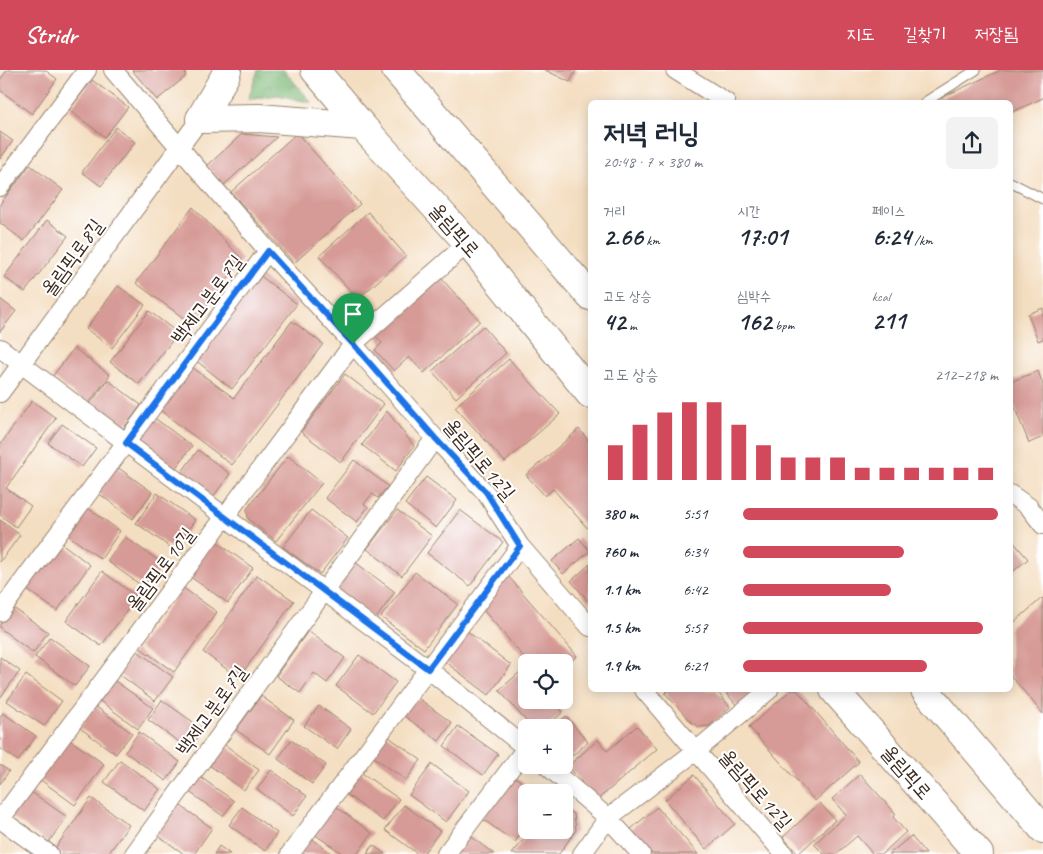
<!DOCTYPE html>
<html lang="ko">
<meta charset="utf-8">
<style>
:root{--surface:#fff;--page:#f2f2f3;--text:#1f2937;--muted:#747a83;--accent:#d1495b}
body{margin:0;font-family:Caveat,"Poor Story",sans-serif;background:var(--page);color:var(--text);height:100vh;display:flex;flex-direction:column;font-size:19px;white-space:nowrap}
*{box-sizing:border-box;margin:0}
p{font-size:16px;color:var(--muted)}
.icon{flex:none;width:28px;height:28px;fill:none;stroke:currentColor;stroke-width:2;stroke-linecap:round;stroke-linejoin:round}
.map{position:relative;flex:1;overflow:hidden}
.details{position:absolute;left:588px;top:30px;width:425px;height:592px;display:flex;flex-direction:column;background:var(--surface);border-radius:8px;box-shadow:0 2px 12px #0003}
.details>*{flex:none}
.tools{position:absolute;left:518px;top:584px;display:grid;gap:10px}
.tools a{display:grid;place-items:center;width:55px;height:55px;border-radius:8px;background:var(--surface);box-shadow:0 2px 12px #0003;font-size:25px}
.pin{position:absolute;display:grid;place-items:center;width:42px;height:42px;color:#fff;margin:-51px -21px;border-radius:50% 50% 50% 0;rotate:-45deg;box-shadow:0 0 5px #0007}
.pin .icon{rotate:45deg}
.round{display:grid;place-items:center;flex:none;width:52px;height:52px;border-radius:8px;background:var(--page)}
.head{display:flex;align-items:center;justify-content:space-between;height:85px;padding:0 15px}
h1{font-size:28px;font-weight:700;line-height:38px}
.stats{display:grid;grid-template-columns:repeat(3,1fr);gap:8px;height:85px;padding:5px 15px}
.stats div{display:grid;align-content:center}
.stats b{font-size:25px;font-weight:700}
.stats small{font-size:14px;font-weight:400}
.stats p{font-size:14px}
.chart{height:140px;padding:10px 15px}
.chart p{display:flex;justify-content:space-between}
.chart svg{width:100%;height:90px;margin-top:5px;stroke:var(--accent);stroke-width:6}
ul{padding:0 15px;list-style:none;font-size:16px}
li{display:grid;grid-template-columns:80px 60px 1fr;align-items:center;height:38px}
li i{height:12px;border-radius:6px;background:var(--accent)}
header{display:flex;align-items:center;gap:30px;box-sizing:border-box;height:70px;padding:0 25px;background:var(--accent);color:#fff}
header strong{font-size:24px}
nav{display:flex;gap:28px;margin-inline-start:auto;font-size:18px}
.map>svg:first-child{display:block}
.forest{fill:url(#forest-crowns);stroke:#5c704a}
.building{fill:#d79b97}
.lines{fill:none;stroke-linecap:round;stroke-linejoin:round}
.service-casing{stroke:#988470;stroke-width:11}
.minor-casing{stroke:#988470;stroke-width:20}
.primary-casing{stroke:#988470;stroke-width:30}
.service{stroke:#fff;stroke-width:9}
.minor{stroke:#fff;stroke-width:18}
.primary{stroke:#fff;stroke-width:28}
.route-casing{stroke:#fff;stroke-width:10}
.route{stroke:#1a73e8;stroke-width:6}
.labels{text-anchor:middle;stroke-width:4;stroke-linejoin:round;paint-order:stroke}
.street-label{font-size:20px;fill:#3b2a1e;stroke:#fff}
</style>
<header>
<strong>Stridr</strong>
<nav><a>지도</a><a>길찾기</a><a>저장됨</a></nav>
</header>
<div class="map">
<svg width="1043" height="784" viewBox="0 0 1043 784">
<defs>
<pattern id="forest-crowns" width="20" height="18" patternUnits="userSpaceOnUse" patternTransform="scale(1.25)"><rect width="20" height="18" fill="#7cb775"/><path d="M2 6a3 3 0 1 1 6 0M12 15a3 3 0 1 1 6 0" fill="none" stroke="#67955f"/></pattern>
</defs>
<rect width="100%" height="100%" fill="#fff"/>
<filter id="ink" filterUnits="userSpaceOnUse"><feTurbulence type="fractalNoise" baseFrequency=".02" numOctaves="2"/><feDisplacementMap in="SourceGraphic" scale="10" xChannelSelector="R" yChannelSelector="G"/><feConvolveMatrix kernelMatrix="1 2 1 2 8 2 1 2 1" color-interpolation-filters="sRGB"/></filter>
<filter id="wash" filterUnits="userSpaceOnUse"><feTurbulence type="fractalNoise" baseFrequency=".0096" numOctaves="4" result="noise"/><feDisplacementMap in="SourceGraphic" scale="20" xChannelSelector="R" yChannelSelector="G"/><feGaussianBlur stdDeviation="1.12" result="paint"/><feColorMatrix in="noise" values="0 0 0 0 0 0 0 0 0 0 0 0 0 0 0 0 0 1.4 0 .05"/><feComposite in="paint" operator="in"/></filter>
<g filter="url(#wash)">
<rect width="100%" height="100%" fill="#f4dec1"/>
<path class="forest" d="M258 0H284L312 33 278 25 248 29Z"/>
<g id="blocks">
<path class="building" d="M7 0H45L57 9 32 44 0 20V10Z
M132 0H186L185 7 157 30Z
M545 0H576L570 12Z
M1001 0H1043V28L1010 43V32H932Z
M92 10 128 37 105 67 69 40Z
M116 57 135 72 101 116 82 102Z
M0 62 13 71 0 89Z
M297 63 360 134 294 193 231 122Z
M242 64 277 67 224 115 207 96Z
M30 95 63 120 24 171 0 153V134Z
M193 137 242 189 193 255 136 213Z
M368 142 406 186 358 229 319 186Z
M47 150 68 166 25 222 4 207Z
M258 204 297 234 232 319 194 289Z
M440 207 480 251 424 303 409 287 394 301 375 280 382 273 376 266Z
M118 216 145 235 112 278 86 259Z
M0 229 16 241 0 262Z
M1043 238V269L1038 271 1028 244Z
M149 241 178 263 139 314 110 292Z
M292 251 323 274 232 395 157 338 189 295 234 328Z
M483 256 506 283 456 328 432 301Z
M74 278 110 305 88 334 52 307Z
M509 289 560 344 505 392 455 337Z
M1038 301 1043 315V367L1029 373 1010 326V312Z
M345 304 384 334 341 392 301 362Z
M108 310 141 335 123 359 90 334Z
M32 331 56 348 6 418 31 436 16 457 0 445V375Z
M387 341 414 376 396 401 362 375Z
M152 346 192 376 175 399 135 369Z
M62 354 96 378 82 397 48 373Z
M579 359 590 372V461L553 419 545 426 526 405Z
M198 380 230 404 213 427 181 403Z
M288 386 322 413 276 471 248 449 247 439Z
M354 390 388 416 378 428 372 424 364 434 368 437 357 452 325 428Z
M113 394 152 422 133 449 94 420Z
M426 407 457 430 436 458 405 434Z
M157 423 195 450 174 480 136 453Z
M85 436 120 461 101 489 65 463Z
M311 440 348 468 320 504 283 477Z
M397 440 432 466 402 506 367 479Z
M460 440 503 472 470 516 427 483Z
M0 450 20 465 0 492Z
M125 467 163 494 145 518 107 491Z
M579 468 590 481 563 504 552 491Z
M1010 468 1028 489 1010 504Z
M214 470 253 498 228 533 189 506Z
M60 472 90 495 57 541 26 519Z
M355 492 395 522 375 550 335 520Z
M590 494V533L571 511Z
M102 501 137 527 101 576 66 551Z
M415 502 458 534 424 579 381 547Z
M257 505 294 531 239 608 203 582Z
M509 507 577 586 564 597V592H528L478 534Z
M182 517 217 542 174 602 139 577Z
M1042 528 1043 529V644L1010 605V556Z
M12 537 48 562 33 583 0 558V554Z
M463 558 511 595 489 625 440 588Z
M308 561 345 588 327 613 314 603 300 623 276 606Z
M50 567 90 596 75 616 35 587Z
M136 580 173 607 155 631 119 604Z
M359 585 396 612 373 643 336 616Z
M0 587 20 601 0 628Z
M525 598 526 600V630H552L563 642 545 658H532L499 620Z
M26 605 62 631 44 656 7 631Z
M115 611 153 638 138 659 100 631Z
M668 620H716L730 637 709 656 699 657 691 652 665 623Z
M724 620H755L737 636Z
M791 620H797L859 692 815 731 749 657Z
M414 625 452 653 439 671 400 643Z
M261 626 294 650 270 684 236 660Z
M162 630 203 659 189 679 148 650Z
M95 636 132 663 116 684 80 658Z
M319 636 351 659 337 679 304 656Z
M3 643 36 666 18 691 0 678V647Z
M566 646 588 672 564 693V658H553Z
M458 656 498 684 483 705 444 676Z
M637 656 657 679 597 730 568 696 598 670 607 681Z
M139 662 180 692 166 711 125 682Z
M386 665 421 690 406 710 371 685Z
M67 668 104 694 75 735 38 708Z
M291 670 326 695 312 714 278 689Z
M224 674 259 700 244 720 209 695Z
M120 690 160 719 144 741 104 712Z
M432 694 469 721 446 752 409 725Z
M0 695 9 701 0 714Z
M271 700 307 726 293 746 257 719Z
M359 701 399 729 383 751 343 722Z
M860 704 896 744 893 747 906 762 882 784H873L857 766 836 784H824L814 774 846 745 832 729Z
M512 705 537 722H526V756L515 772 481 748Z
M694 705 735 754 706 779 665 730Z
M199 706 234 731 223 746 188 721Z
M27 719 67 747 48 773 9 745Z
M91 728 129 755 108 784H60L54 780Z
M820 733 835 750 798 784 783 767Z
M178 734 212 758 194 784H184L156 764Z
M334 735 372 763 357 784H343L314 764Z
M404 735 440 761 423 784H418L385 760Z
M242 737 277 763 265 781 229 755Z
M564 737 574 744 576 760 559 784H512L531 760H564Z
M657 737 698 784H652L631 759Z
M469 765 494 784H455Z
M911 766 926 784H889Z
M311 768 332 784H299Z
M373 775 385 784H367Z
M219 776 230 784H214Z"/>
</g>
</g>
<g filter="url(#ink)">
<use href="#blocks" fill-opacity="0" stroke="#988470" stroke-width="1"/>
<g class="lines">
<defs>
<path id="service" d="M925 32 976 0
M1010 112 1043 129"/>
<path id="minor" d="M113 0 268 181 353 274 435 368 486 423 520 476 590 557
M675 0 726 32
M0 117 87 0
M0 278 428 599 526 678
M0 323 200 49
M1010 424 1029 437 1043 455
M0 542 268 181
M644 620 784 784
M546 695 608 748 641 784
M0 749 49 784
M0 750 353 274 468 173
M134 784 435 368
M290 784 520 476
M446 784 526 678
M582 784 608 748 696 681 769 620"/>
<path id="primary" d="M315 0 362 56 468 173 590 324
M396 0 590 226
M200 49 259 48 362 56
M200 49 225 6 227 0
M834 620 979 784
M925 620 1043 759"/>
</defs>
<use href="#service" class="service-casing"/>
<use href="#minor" class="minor-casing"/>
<use href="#primary" class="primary-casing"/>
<use href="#service" class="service"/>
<use href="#minor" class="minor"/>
<use href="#primary" class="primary"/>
</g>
</g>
<g class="lines" filter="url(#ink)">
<defs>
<path id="route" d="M268 181 353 274 435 368 486 422 520 476 428 599 126 373Z"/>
</defs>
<use href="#route" class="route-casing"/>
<use href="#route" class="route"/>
</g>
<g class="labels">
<g class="street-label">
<text transform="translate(455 160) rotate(49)" y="7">올림픽로</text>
<text transform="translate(72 187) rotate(-54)" y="7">올림픽로8길</text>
<text transform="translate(207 229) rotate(-53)" y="7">백제고분로7길</text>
<text transform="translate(480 389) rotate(50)" y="7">올림픽로12길</text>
<text transform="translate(160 499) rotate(-53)" y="7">올림픽로10길</text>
<text transform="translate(211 640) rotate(-54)" y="7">백제고분로7길</text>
<text transform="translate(907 702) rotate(49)" y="7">올림픽로</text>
<text transform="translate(756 719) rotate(49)" y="7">올림픽로12길</text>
</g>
</g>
</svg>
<div class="tools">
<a><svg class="icon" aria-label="locate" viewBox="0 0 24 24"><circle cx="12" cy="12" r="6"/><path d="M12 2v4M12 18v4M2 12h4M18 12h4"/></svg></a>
<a>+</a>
<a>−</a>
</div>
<div class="pin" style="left:353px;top:274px;background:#1e9e55"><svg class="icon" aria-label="arrive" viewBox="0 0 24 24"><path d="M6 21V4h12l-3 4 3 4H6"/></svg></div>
<section class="details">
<div class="head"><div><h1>저녁 러닝</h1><p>20:48 · 7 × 380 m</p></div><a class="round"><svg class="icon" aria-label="share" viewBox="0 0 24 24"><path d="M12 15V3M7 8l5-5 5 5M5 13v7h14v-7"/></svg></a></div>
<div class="stats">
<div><p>거리</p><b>2.66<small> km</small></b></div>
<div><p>시간</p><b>17:01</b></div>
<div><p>페이스</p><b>6:24<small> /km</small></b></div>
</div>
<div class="stats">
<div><p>고도 상승</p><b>42<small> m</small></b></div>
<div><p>심박수</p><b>162<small> bpm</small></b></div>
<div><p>kcal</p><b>211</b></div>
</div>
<div class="chart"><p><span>고도 상승</span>212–218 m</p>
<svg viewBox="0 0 160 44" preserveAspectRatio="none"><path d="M5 44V27M15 44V17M25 44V11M35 44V6M45 44V6M55 44V17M65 44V27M75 44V33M85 44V33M95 44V33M105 44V38M115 44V38M125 44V38M135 44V38M145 44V38M155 44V38"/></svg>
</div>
<ul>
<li><b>380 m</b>5:51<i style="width:100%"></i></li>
<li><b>760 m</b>6:34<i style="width:63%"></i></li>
<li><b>1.1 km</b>6:42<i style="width:58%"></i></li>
<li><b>1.5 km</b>5:57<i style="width:94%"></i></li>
<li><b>1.9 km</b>6:21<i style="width:72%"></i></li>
</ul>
</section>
</div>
